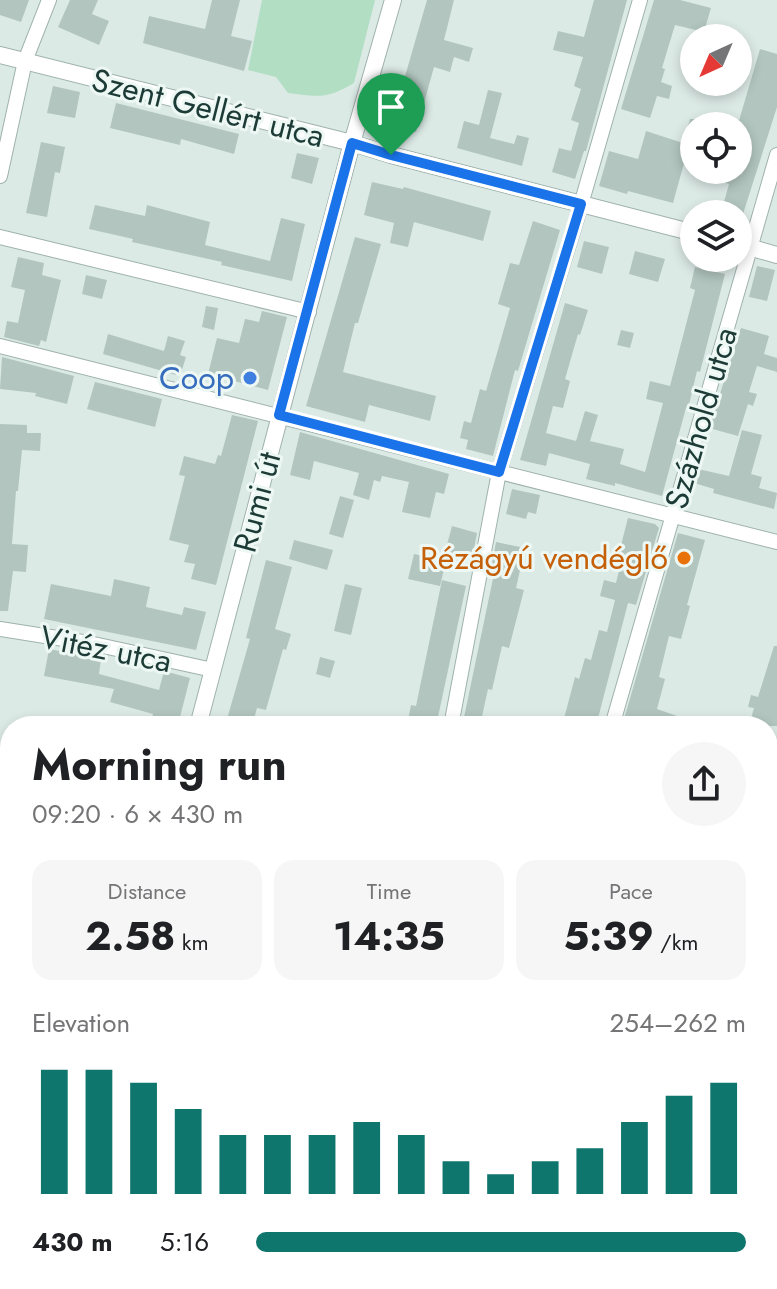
<!DOCTYPE html>
<meta charset="utf-8">
<style>
:root{--surface:#fff;--page:#f6f6f6;--text:#202124;--muted:#757577;--accent:#0f766e}
body{margin:0;font-family:Jost,sans-serif;background:var(--page);color:var(--text);height:100vh;display:flex;flex-direction:column;font-size:30px;white-space:nowrap}
*{box-sizing:border-box;margin:0}
p{font-size:26px;color:var(--muted)}
.icon{flex:none;width:44px;height:44px;fill:none;stroke:currentColor;stroke-width:2;stroke-linecap:round;stroke-linejoin:round}
.map{position:relative;flex:1;overflow:hidden}
.sheet{position:absolute;left:0px;top:716px;width:778px;height:574px;display:flex;flex-direction:column;background:var(--surface);border-radius:32px 32px 0 0;box-shadow:0 4px 12px #0003}
.sheet>*{flex:none}
.needle{width:52px;rotate:224deg}
.tools{position:absolute;left:680px;top:24px;display:grid;gap:16px}
.tools a{display:grid;place-items:center;width:72px;height:72px;border-radius:50%;background:var(--surface);box-shadow:0 4px 12px #0003;font-size:40px}
.pin{position:absolute;display:grid;place-items:center;width:68px;height:68px;color:#fff;margin:-82px -34px;border-radius:50% 50% 50% 0;rotate:-45deg;box-shadow:0 0 8px #0007}
.pin .icon{rotate:45deg}
.round{display:grid;place-items:center;flex:none;width:84px;height:84px;border-radius:42px;background:var(--page)}
.overview{display:flex;align-items:center;justify-content:space-between;height:136px;padding:0 32px}
h1{font-size:44px;font-weight:700;line-height:60px}
.stats{display:grid;grid-template-columns:repeat(3,1fr);gap:12px;height:136px;padding:8px 32px}
.stats div{display:grid;align-content:center;border-radius:20px;background:var(--page);text-align:center}
.stats b{font-size:40px;font-weight:700}
.stats small{font-size:22px;font-weight:400}
.stats p{font-size:22px}
.chart{height:224px;padding:16px 32px}
.chart p{display:flex;justify-content:space-between}
.chart svg{width:100%;height:144px;margin-top:8px;stroke:var(--accent);stroke-width:6}
ul{padding:0 32px;list-style:none;font-size:26px}
li{display:grid;grid-template-columns:128px 96px 1fr;align-items:center;height:60px}
li i{height:20px;border-radius:10px;background:var(--accent)}
.map>svg:first-child{display:block}
.green{fill:#b2dec3}
.building{fill:#b2c5bf}
.lines{fill:none;stroke-linecap:round;stroke-linejoin:round}
.minor-casing{stroke:#9fb2ae;stroke-width:16}
.tertiary-casing{stroke:#9fb2ae;stroke-width:18}
.minor{stroke:#fff;stroke-width:14}
.tertiary{stroke:#fff;stroke-width:16}
.route-casing{stroke:#fff;stroke-width:16}
.route{stroke:#1a73e8;stroke-width:10}
.shop-dot{fill:#3f7fe0;stroke:#edf7f3;stroke-width:3}
.food-dot{fill:#e8710a;stroke:#edf7f3;stroke-width:3}
.labels{text-anchor:middle;stroke-width:6;stroke-linejoin:round;paint-order:stroke}
.street-label{font-size:32px;fill:#1d3b36;stroke:#edf7f3}
.shop-label{font-size:32px;fill:#366cbe;stroke:#edf7f3;text-anchor:end}
.food-label{font-size:32px;fill:#c56008;stroke:#edf7f3;text-anchor:end}
</style>
<div class="map">
<svg width="777" height="1289" viewBox="0 0 777 1289">
<rect width="100%" height="100%" fill="#dceae6"/>
<path class="green" d="M262 0H375L354 83C328 99 318 97 288 93L276 77 248 70Z"/>
<path class="building" d="M0 0H29L21 22 0 15Z
M70 0H98L92 14 109 21 99 45 58 27Z
M212 0H240L231 36 252 41 244 71 143 43 149 16 205 29Z
M427 0H454L444 40 473 48 469 62 454 57 450 72 434 67 416 132 391 125Z
M594 0H627L586 151H584L575 179 552 172 559 148 571 151 579 123 571 120 581 89 574 86 583 57 553 50 558 31 584 37Z
M654 0H680L711 8 704 32 675 25 662 68 665 69 661 82 672 86 669 99 657 96 650 118 621 109Z
M760 49 777 54V107L743 214H726L729 203 724 202 729 184 720 181 724 170H738V124Z
M53 86 80 92 75 118 47 113Z
M488 90 502 93 490 138 514 144 517 135 529 138 522 166 457 148 464 121 479 125Z
M116 103 239 134 234 154 181 139 180 145 110 128Z
M690 119H694V158L686 156 673 203 628 191 627 194 599 186 609 151 638 159 646 131 683 143Z
M41 142 65 147 60 173 55 172 47 217 26 213Z
M297 153 319 158 312 184 291 178Z
M372 182 403 189 404 187 491 211 483 241 414 222 408 247 390 243 394 223 364 215Z
M95 205 145 216 147 205 210 222 205 245 270 261 281 218 305 224 292 281 221 265 222 262 132 242 133 239 89 229Z
M533 221 560 230 518 371 515 370 493 456 466 449 468 440 460 438 464 421 471 423 480 389 486 391 510 308 498 304 510 263 519 265Z
M355 237 381 244 358 323H355L343 372 436 396 430 421 369 405 365 422 306 406Z
M584 241 609 247 602 274 577 267Z
M635 251 665 259 658 282 629 274Z
M18 257 44 263 42 275 61 280 46 342 41 340 39 346 4 337 7 321 18 323 25 290 11 287Z
M757 266 775 270 767 301 749 297Z
M695 267 725 274 700 372 697 371 688 409 686 408 662 496 615 483V486L586 479 590 464 549 453 546 466 520 460 565 303 588 310 580 335 578 334 565 379 570 381 563 408 553 406 546 433 576 441 585 411 598 415 590 441 624 449 620 464 645 472 663 403 646 399 650 381 670 386 695 290 690 288Z
M86 275 107 280 102 299 82 294Z
M206 306 218 308 214 330 202 327Z
M262 311 287 317 268 390 208 374 217 338 239 343 245 319 259 322Z
M741 328 769 336 764 354 777 358V372L757 366 749 392 757 394 753 406 748 404 738 436 709 428Z
M621 330 634 333 630 348 617 345Z
M108 334 164 351 168 336 185 341 180 355 186 357 180 376 103 354Z
M2 357 74 376 67 404 35 396 36 393 0 389Z
M95 382 162 399 155 427 87 409Z
M232 415 258 421 216 585 191 579 195 564 184 562 189 545 169 540 185 476 179 475 184 456 215 464 218 455 221 456Z
M0 424 27 425V433H41L40 451 22 450 18 491H16L12 544 28 545 26 572 13 571 8 611H0Z
M742 430 762 435 751 474 762 477 759 488 777 493 774 509 713 493 714 489 694 483 698 469 729 476Z
M300 432 449 474 444 494 436 492 430 518 402 512 409 482 382 476 380 482 374 480 369 500 353 495 359 473 314 461 310 480 290 475Z
M512 489 540 495 536 514 528 512 526 519 506 514Z
M340 496 354 500 343 538 329 534Z
M628 518 655 524 659 528 636 605 628 603 596 726H562L575 677 579 679 585 658 591 660 599 630 607 632 615 600 600 596 604 580 616 583 623 554 619 553Z
M452 526 477 533 472 559 445 552Z
M678 533 705 540 687 605 690 606 681 639 669 636 659 677 665 679 657 709 700 724V726H622Z
M294 540 333 550 327 570 289 559Z
M496 542 525 548 516 588 524 590 509 648 502 646 492 690 488 689 480 726 463 722 495 569V565L492 564Z
M414 554 446 561 440 586 408 579Z
M266 560 292 567 275 629 291 634 286 650 283 649 266 710 257 708 252 726H225L250 639 246 638Z
M114 579 150 587 146 607 182 615 184 607 206 612 196 650 44 619 51 584 111 596Z
M442 580 466 586 441 703 436 726H407L411 705 416 706Z
M345 584 362 588 351 635 334 631Z
M774 646H777V726H749L754 708 748 707 751 695 758 697Z
M49 649 101 659 99 674 159 690 164 671 190 678 179 721 177 720 176 726H150L153 714 110 702 114 689 44 676Z
M320 657 335 661 330 678 316 674Z"/>
<g class="lines">
<defs>
<path id="minor" d="M0 176 25 61 49 0
M0 237 309 312
M0 346 777 542
M0 629 89 643 213 670
M451 726 499 472 578 215 640 0
M612 726 777 155
M768 826 777 794
M0 904 10 905
M768 1034 777 1037
M768 1232 777 1234
M352 1289 353 1280"/>
<path id="tertiary" d="M0 55 352 143 391 155 694 233
M738 244 777 255
M198 726 352 143 393 0
M92 1289 93 1280"/>
</defs>
<use href="#minor" class="minor-casing"/>
<use href="#tertiary" class="tertiary-casing"/>
<use href="#minor" class="minor"/>
<use href="#tertiary" class="tertiary"/>
</g>
<g class="lines">
<defs>
<path id="route" d="M352 143 391 155 581 204 499 472 279 415Z"/>
</defs>
<use href="#route" class="route-casing"/>
<use href="#route" class="route"/>
</g>
<circle class="shop-dot" cx="250" cy="378" r="8"/>
<circle class="food-dot" cx="684" cy="558" r="8"/>
<g class="labels">
<g class="street-label">
<text transform="translate(208 108) rotate(14)" y="11">Szent Gellért utca</text>
<text transform="translate(701 418) rotate(-74)" y="11">Százhold utca</text>
<text transform="translate(257 502) rotate(-75)" y="11">Rumi út</text>
<text transform="translate(106 649) rotate(11)" y="11">Vitéz utca</text>
</g>
<g class="shop-label">
<text x="234" y="389">Coop</text>
</g>
<g class="food-label">
<text x="668" y="569">Rézágyú vendéglő</text>
</g>
</g>
</svg>
<div class="tools">
<a><svg class="needle" viewBox="-14 -14 28 28"><path d="M0-13l5 13h-10z" fill="#e53935"/><path d="M0 13l5-13h-10z" fill="#757577"/></svg></a>
<a><svg class="icon" aria-label="locate" viewBox="0 0 24 24"><circle cx="12" cy="12" r="6"/><path d="M12 2v4M12 18v4M2 12h4M18 12h4"/></svg></a>
<a><svg class="icon" aria-label="layers" viewBox="0 0 24 24"><path d="M12 4l9 5-9 5-9-5zM3 14l9 5 9-5"/></svg></a>
</div>
<div class="pin" style="left:391px;top:155px;background:#1e9e55"><svg class="icon" aria-label="arrive" viewBox="0 0 24 24"><path d="M6 21V4h12l-3 4 3 4H6"/></svg></div>
<section class="sheet">
<div class="overview"><div><h1>Morning run</h1><p>09:20 · 6 × 430 m</p></div><a class="round"><svg class="icon" aria-label="share" viewBox="0 0 24 24"><path d="M12 15V3M7 8l5-5 5 5M5 13v7h14v-7"/></svg></a></div>
<div class="stats">
<div><p>Distance</p><b>2.58<small> km</small></b></div>
<div><p>Time</p><b>14:35</b></div>
<div><p>Pace</p><b>5:39<small> /km</small></b></div>
</div>
<div class="chart"><p><span>Elevation</span>254–262 m</p>
<svg viewBox="0 0 160 44" preserveAspectRatio="none"><path d="M5 44V6M15 44V6M25 44V10M35 44V18M45 44V26M55 44V26M65 44V26M75 44V22M85 44V26M95 44V34M105 44V38M115 44V34M125 44V30M135 44V22M145 44V14M155 44V10"/></svg>
</div>
<ul>
<li><b>430 m</b>5:16<i style="width:100%"></i></li>
</ul>
</section>
</div>
